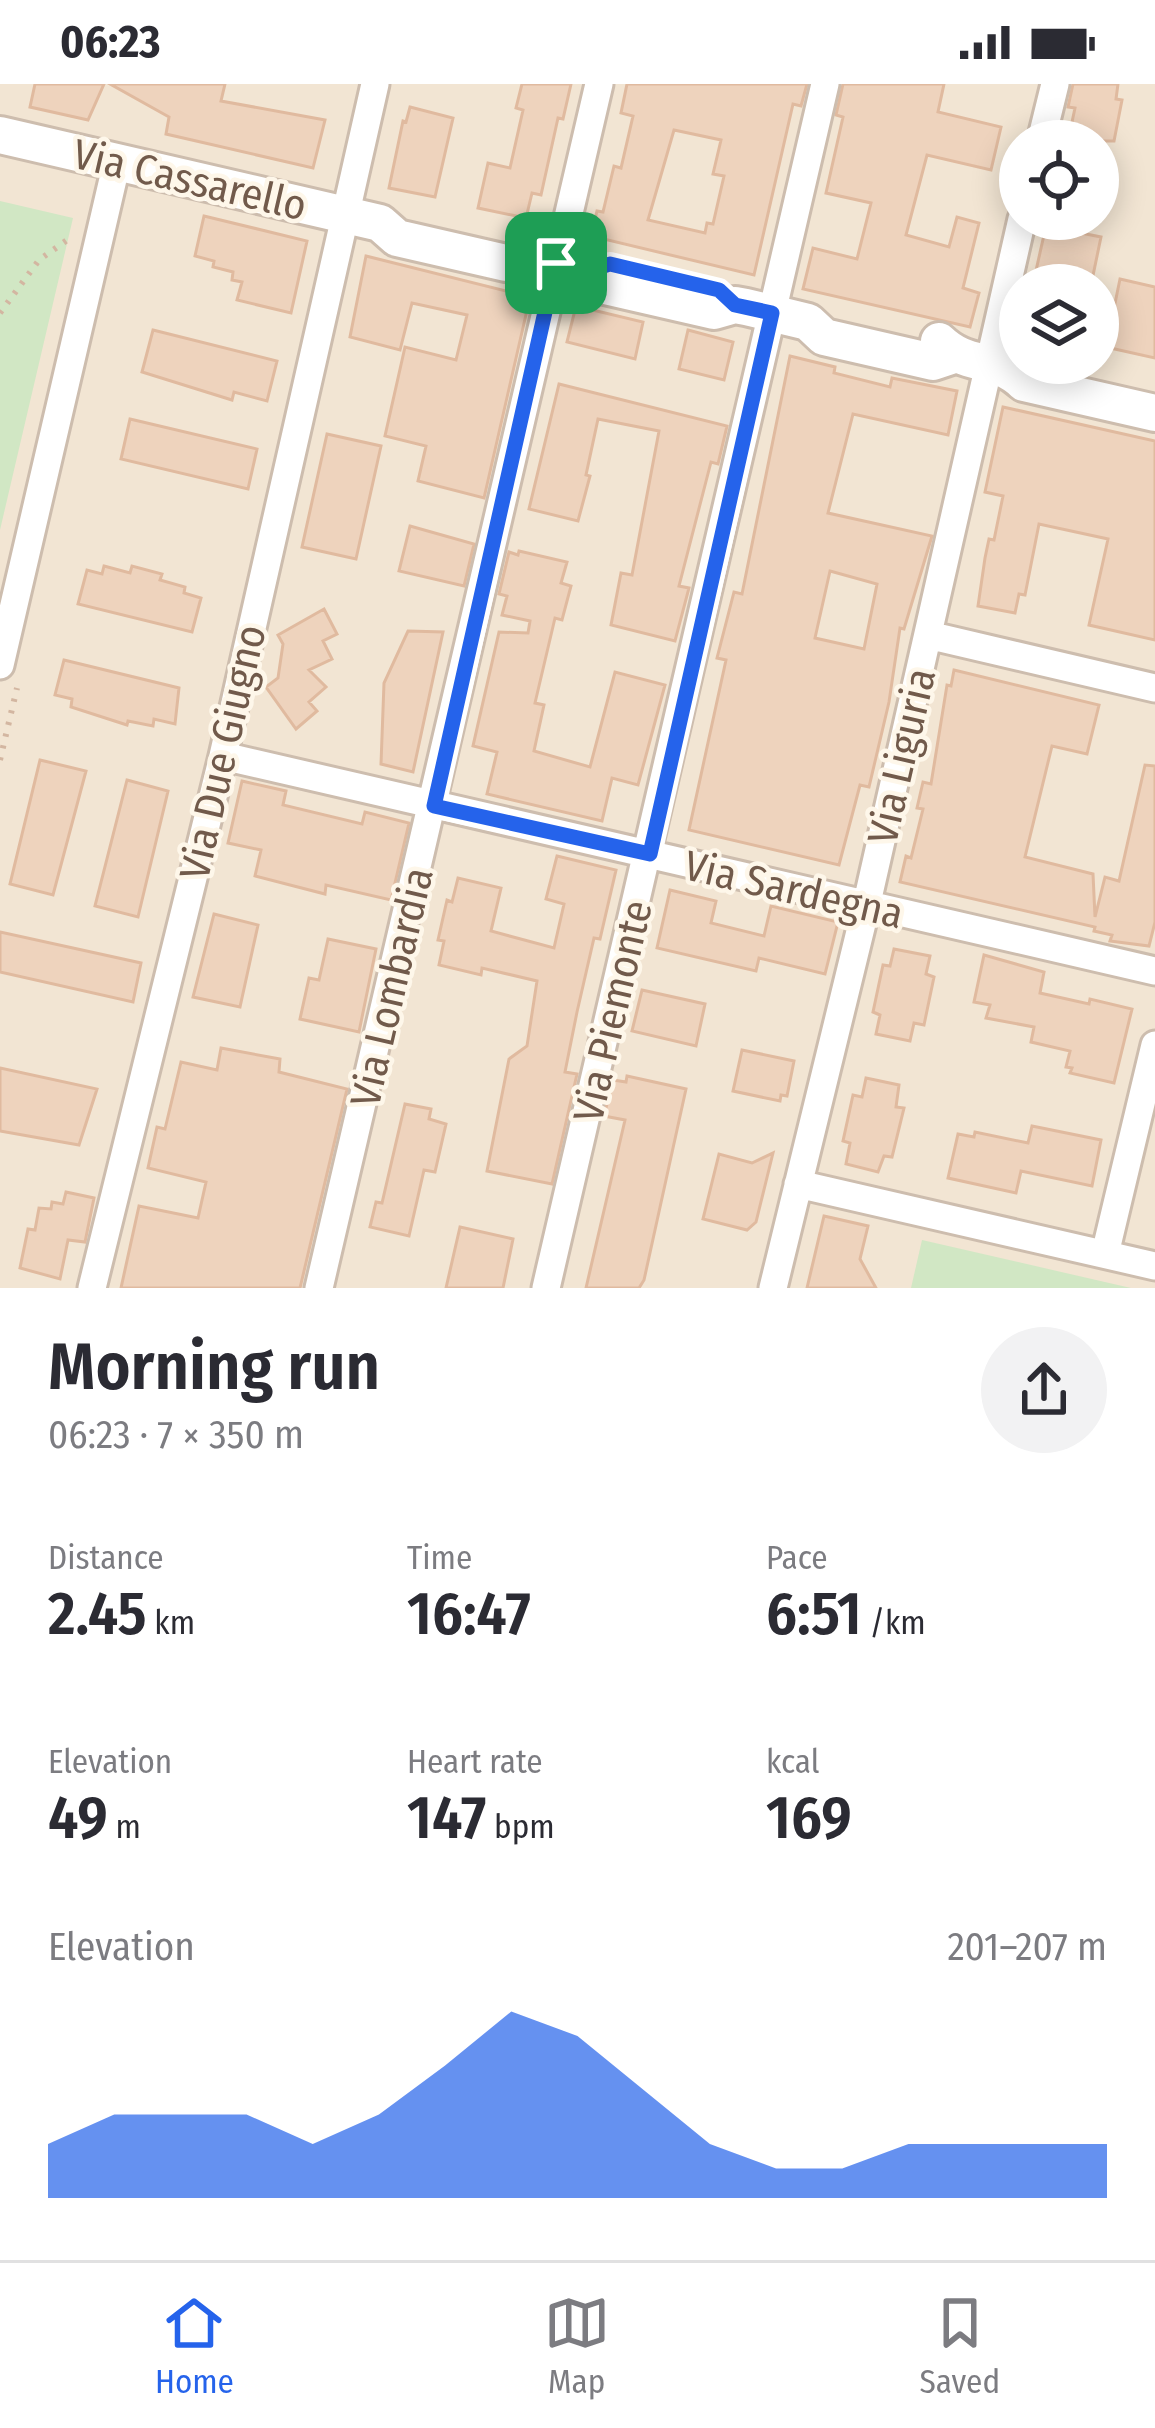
<!DOCTYPE html>
<meta charset="utf-8">
<style>
:root{--surface:#fff;--page:#f2f2f3;--text:#2b2b33;--muted:#7c7c81;--line:#e1e1e2;--accent:#2563eb}
body{margin:0;font-family:"Fira Sans Condensed",sans-serif;background:var(--page);color:var(--text);height:100vh;display:flex;flex-direction:column;font-size:45px;white-space:nowrap}
*{box-sizing:border-box;margin:0}
p{font-size:39px;color:var(--muted)}
.icon{flex:none;width:66px;height:66px;fill:none;stroke:currentColor;stroke-width:2;stroke-linecap:round;stroke-linejoin:round}
.map{position:relative;height:1204px;overflow:hidden}
.side{display:flex;flex-direction:column;background:var(--surface);flex:1}
.side>*{flex:none}
.buttons{position:absolute;left:999px;top:36px;display:grid;gap:24px}
.buttons a{display:grid;place-items:center;width:120px;height:120px;border-radius:50%;background:var(--surface);box-shadow:0 6px 30px #0003;font-size:60px}
.pin{position:absolute;display:grid;place-items:center;width:102px;height:102px;color:#fff;margin:-51px;border-radius:24px;box-shadow:0 6px 18px #0006}
.round{display:grid;place-items:center;flex:none;width:126px;height:126px;border-radius:63px;background:var(--page)}
.head{display:flex;align-items:center;justify-content:space-between;height:204px;padding:0 48px}
h1{font-size:66px;font-weight:600;line-height:90px}
.stats{display:grid;grid-template-columns:repeat(3,1fr);gap:18px;height:204px;padding:12px 48px}
.stats div{display:grid;align-content:center}
.stats b{font-size:60px;font-weight:600}
.stats small{font-size:33px;font-weight:400}
.stats p{font-size:33px}
.chart{height:336px;padding:24px 48px}
.chart p{display:flex;justify-content:space-between}
.chart svg{width:100%;height:216px;margin-top:12px;fill:var(--accent);opacity:.7}
.status{display:flex;justify-content:space-between;align-items:center;height:84px;padding:0 60px;background:var(--surface);direction:ltr}
.status svg{height:33px;fill:currentColor}
.tabs{display:flex;justify-content:space-around;align-items:center;height:168px;border-top:3px solid var(--line);background:var(--surface);font-size:33px;color:var(--muted)}
.tabs a{display:grid;justify-items:center;gap:6px}
.tabs .selected{color:var(--accent)}
.map>svg:first-child{display:block}
.residential{fill:#f2e5d3;fill-rule:evenodd}
.green{fill:#d1e7c4}
.building{fill:#eed3bd;stroke:#e0ba9f;stroke-width:3;fill-rule:evenodd}
.lines{fill:none;stroke-linecap:round;stroke-linejoin:round}
.minor-casing{stroke:#cdbdae;stroke-width:33}
.tertiary-casing{stroke:#cdbdae;stroke-width:42}
.path{stroke:#d3b6a1;stroke-width:6;stroke-dasharray:3 9;stroke-linecap:butt}
.minor{stroke:#fff;stroke-width:27}
.tertiary{stroke:#fff;stroke-width:36}
.route-casing{stroke:#fff;stroke-width:24}
.route{stroke:#2563eb;stroke-width:15}
.labels{text-anchor:middle;stroke-width:9;stroke-linejoin:round;paint-order:stroke}
.street-label{font-size:42px;fill:#715a4b;stroke:#fef7ea}
</style>
<div class="status"><b>06:23</b><svg viewBox="0 0 49 12"><path d="M0 12V9h3v3zM5 12V6h3v6zM10 12V3h3v9zM15 12V0h3v12zM26 1h20v11H26zM47 4h2v5h-2z"/></svg></div>
<div class="map">
<svg width="1155" height="1204" viewBox="0 0 1155 1204">
<rect width="100%" height="100%" fill="#fbf3e4"/>
<path class="residential" d="M0 0H1155V1204H0ZM1020 57H1098V135H1020ZM1020 201H1098V279H1020Z"/>
<path class="green" d="M0 117 73 134 0 446Z
M922 1156 1131 1204H911Z"/>
<path class="building" d="M35 0H104L88 36 30 23Z
M110 0H225L221 17 325 36 313 84 166 50 169 33Z
M522 0H571L563 35 558 34 541 111 532 109 526 134 478 124 488 79 510 84 523 26 516 24Z
M627 0H807L801 22 793 20 754 191 591 152 597 127 603 128 614 82 621 84 633 32 621 29ZM674 46 721 56 713 90 724 92 713 140 707 139 705 149 648 136Z
M843 0H944L938 28 1001 43 991 86 927 71 906 151 949 163 957 133 979 139 963 204 979 209 970 243 803 205 813 164 857 175 871 119 826 109 843 33 836 31Z
M1073 0H1118L1116 15 1122 16 1114 57H1068L1075 24 1068 23Z
M410 23 453 34 435 113 389 104 403 37 406 38Z
M204 132 307 157 291 229 237 216 242 198 232 196 233 188 213 183 214 177 195 172Z
M1046 142 1101 153 1091 201 1035 191Z
M366 172 530 213 484 414 418 397 426 362 385 352 405 263 456 276 467 231 412 219 400 266 350 253Z
M1120 195 1155 203V274L1106 263Z
M576 222 643 238 635 275 567 258Z
M153 246 277 277 267 317 234 308 232 316 142 288Z
M688 246 733 258 724 296 679 285Z
M790 272 835 283 834 289 890 303 892 294 957 307 948 351 853 330 828 429 932 452 904 545 900 544 889 618 869 703 860 701 839 781 689 746 726 576 717 574 734 508 742 510ZM830 487 877 500 864 565 815 554Z
M559 300 727 342 718 380 711 378 679 502 689 504 675 557 611 541 621 489 632 491 659 347 598 335 586 391 590 392 578 437 529 425Z
M1003 323 1155 357V556L1089 541 1108 455 1039 440 1025 511 1019 510 1015 529 978 522 985 474 989 455 994 456 1003 412 985 408Z
M130 335 257 365 248 405 121 375Z
M327 350 381 362 356 475 302 463Z
M410 442 474 460 464 502 399 487Z
M519 467 567 478 561 499 571 502 562 536 555 534 535 619 544 621 534 667 590 683 615 588 665 601 638 701 612 694 602 737 487 710 497 668 473 662 499 548 528 549 530 537 502 531 507 512 499 510 509 468 518 471Z
M104 482 130 489 132 482 162 490 160 496 185 503 184 509 201 514 192 548 78 520 87 486 102 490Z
M324 525 337 550 323 557 332 575 309 586 326 603 309 618 317 627 296 645 266 603 278 594 283 560 278 551Z
M408 547 443 548 413 688 381 680 384 599Z
M64 576 179 604 175 640 154 635 153 642 128 637 127 641 71 623 72 615 55 611Z
M954 586 1099 621 1087 670 1052 662 1025 773 1093 790 1095 833 1105 793 1119 797 1145 681 1155 682V838L1149 862 1110 857 1112 851 1094 847 1095 843 900 798 906 772 911 774 923 725 917 724 923 698 931 700 947 601 951 602Z
M40 676 86 687 53 811 10 800Z
M127 696 168 707 138 833 95 822Z
M242 697 286 707 283 721 362 740 365 728 409 739 391 816 326 801 325 810 255 792 261 766 228 759Z
M557 772 616 786 600 855 594 854 577 928 565 988 577 990 552 1100 487 1087 509 975 527 962 537 897 482 884 481 891 439 881 444 857 438 856 447 816 452 818 458 794 501 804 491 847 554 864 564 820 546 815Z
M670 806 716 817 711 839 764 852 771 822 838 838 825 890 759 874 756 887 657 864Z
M214 830 258 841 240 923 193 913Z
M0 848 141 879 133 918 0 888Z
M328 855 376 865 359 948 300 935 309 894 319 896Z
M894 865 930 872 926 890 934 893 924 941 914 939 910 957 876 950 880 931 873 928 883 881 890 882Z
M984 871 1044 888 1040 909 1089 920 1090 915 1132 925 1114 999 1070 989 1072 984 1066 983 1070 967 1031 958 1034 943 986 934 990 921 974 918Z
M642 906 705 920 696 962 632 947Z
M221 964 280 975 279 988 347 1005 300 1204H121L139 1122 198 1134 206 1098 148 1084 157 1043 165 1045 181 978 217 986Z
M742 966 794 977 787 1012 781 1011 780 1017 733 1007Z
M0 984 97 1005 79 1061 0 1047Z
M627 992 686 1005 644 1196 639 1204H586L625 1036 604 1032 613 996 626 998Z
M866 994 899 1001 896 1023 904 1024 892 1073 884 1072 878 1088 846 1080 850 1059 843 1057 853 1011 862 1013Z
M405 1020 431 1025 429 1035 446 1040 435 1088 424 1086 409 1152 370 1143 376 1118 382 1119Z
M1032 1042 1101 1056 1092 1102 1021 1087 1016 1109 948 1094 958 1050 974 1053 975 1048 1028 1059Z
M773 1069 756 1138 747 1146 703 1135 719 1070 752 1079Z
M66 1108 94 1114 85 1158 68 1156 60 1195 20 1184 28 1145 35 1146 39 1124 51 1125 52 1118 63 1120Z
M824 1132 868 1142 860 1175 876 1204H807Z
M460 1143 513 1155 503 1204H446Z"/>
<g class="lines">
<defs>
<path id="minor" d="M1041 57 1055 0
M928 551 1155 604
M0 581 117 78
M223 672 1155 887
M798 1100 1155 1182
M1105 1170 1155 961
M92 1204 223 672 375 0
M319 1204 599 0
M546 1204 825 0
M773 1204 866 823 1022 135"/>
<path id="tertiary" d="M0 51 380 139 397 154 506 179 528 173
M589 187 605 202 714 227 735 221 746 223 808 238 824 253 933 278 954 271
M939 257C968 285 994 271 1024 299L1155 329"/>
</defs>
<use href="#minor" class="minor-casing"/>
<use href="#tertiary" class="tertiary-casing"/>
<path class="path" d="M0 229 39 176 70 154
M0 676 17 604"/>
<use href="#minor" class="minor"/>
<use href="#tertiary" class="tertiary"/>
</g>
<g class="lines">
<defs>
<path id="route" d="M556 179 589 187 610 180 719 206 735 221 772 229 650 770 434 722Z"/>
</defs>
<use href="#route" class="route-casing"/>
<use href="#route" class="route"/>
</g>
<g class="labels">
<g class="street-label">
<text transform="translate(190 95) rotate(13)" y="15">Via Cassarello</text>
<text transform="translate(222 668) rotate(-77)" y="15">Via Due Giugno</text>
<text transform="translate(901 672) rotate(-77)" y="15">Via Liguria</text>
<text transform="translate(794 805) rotate(13)" y="15">Via Sardegna</text>
<text transform="translate(391 903) rotate(-77)" y="15">Via Lombardia</text>
<text transform="translate(612 927) rotate(-77)" y="15">Via Piemonte</text>
</g>
</g>
</svg>
<div class="buttons">
<a><svg class="icon" aria-label="locate" viewBox="0 0 24 24"><circle cx="12" cy="12" r="6"/><path d="M12 2v4M12 18v4M2 12h4M18 12h4"/></svg></a>
<a><svg class="icon" aria-label="layers" viewBox="0 0 24 24"><path d="M12 4l9 5-9 5-9-5zM3 14l9 5 9-5"/></svg></a>
</div>
<div class="pin" style="left:556px;top:179px;background:#1e9e55"><svg class="icon" aria-label="arrive" viewBox="0 0 24 24"><path d="M6 21V4h12l-3 4 3 4H6"/></svg></div>
</div>
<section class="side">
<div class="head"><div><h1>Morning run</h1><p>06:23 · 7 × 350 m</p></div><a class="round"><svg class="icon" aria-label="share" viewBox="0 0 24 24"><path d="M12 15V3M7 8l5-5 5 5M5 13v7h14v-7"/></svg></a></div>
<div class="stats">
<div><p>Distance</p><b>2.45<small> km</small></b></div>
<div><p>Time</p><b>16:47</b></div>
<div><p>Pace</p><b>6:51<small> /km</small></b></div>
</div>
<div class="stats">
<div><p>Elevation</p><b>49<small> m</small></b></div>
<div><p>Heart rate</p><b>147<small> bpm</small></b></div>
<div><p>kcal</p><b>169</b></div>
</div>
<div class="chart"><p><span>Elevation</span>201–207 m</p>
<svg viewBox="0 0 160 44" preserveAspectRatio="none"><path d="M0 44V33L10 27L20 27L30 27L40 33L50 27L60 17L70 6L80 11L90 22L100 33L110 38L120 38L130 33L140 33L150 33L160 33V44z"/></svg>
</div>
</section>
<nav class="tabs">
<a class="selected"><svg class="icon" aria-label="home" viewBox="0 0 24 24"><path d="M3 11l9-7 9 7M6 9v11h12V9"/></svg>Home</a>
<a><svg class="icon" aria-label="map" viewBox="0 0 24 24"><path d="M3 6l6-2 6 2 6-2v14l-6 2-6-2-6 2zM9 4v14M15 6v14"/></svg>Map</a>
<a><svg class="icon" aria-label="saved" viewBox="0 0 24 24"><path d="M7 4h10v16l-5-4-5 4z"/></svg>Saved</a>
</nav>
